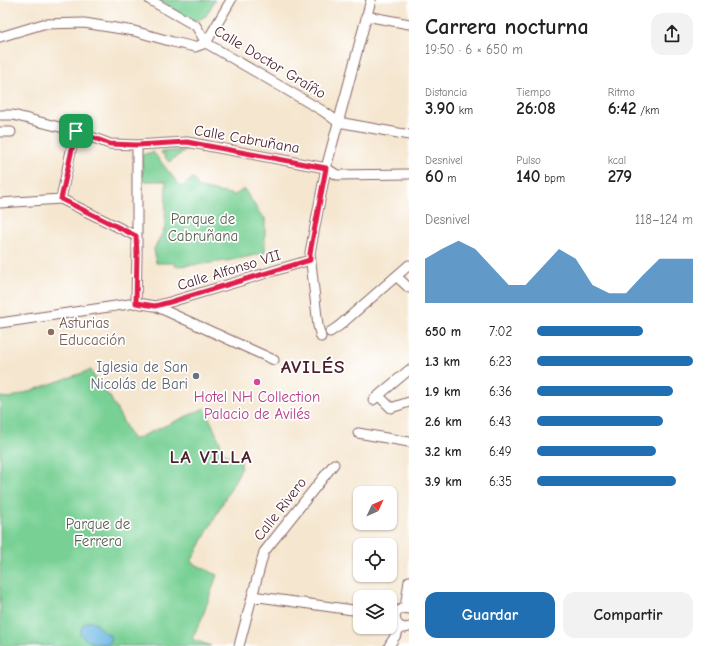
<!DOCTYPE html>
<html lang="es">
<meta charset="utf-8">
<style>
:root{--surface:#fff;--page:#f2f2f2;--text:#222;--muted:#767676;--accent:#1f6fb2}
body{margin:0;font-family:"Comic Neue",sans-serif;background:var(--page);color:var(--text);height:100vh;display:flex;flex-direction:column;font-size:15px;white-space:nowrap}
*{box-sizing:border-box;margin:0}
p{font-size:13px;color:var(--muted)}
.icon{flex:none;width:22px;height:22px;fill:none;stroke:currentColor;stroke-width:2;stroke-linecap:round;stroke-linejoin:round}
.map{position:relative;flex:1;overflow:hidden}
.panel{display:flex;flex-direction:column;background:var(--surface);width:300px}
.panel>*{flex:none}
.needle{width:26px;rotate:46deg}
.fabs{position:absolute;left:353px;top:486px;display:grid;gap:8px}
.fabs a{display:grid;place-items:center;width:44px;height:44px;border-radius:8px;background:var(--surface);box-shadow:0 1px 3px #0004;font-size:20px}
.pin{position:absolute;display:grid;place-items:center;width:34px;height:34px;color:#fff;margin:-17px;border-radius:8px;box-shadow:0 2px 6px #0006}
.round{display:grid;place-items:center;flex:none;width:42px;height:42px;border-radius:12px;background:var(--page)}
.overview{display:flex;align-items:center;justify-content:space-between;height:68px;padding:0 16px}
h1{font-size:22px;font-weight:700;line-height:30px}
.figures{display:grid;grid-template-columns:repeat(3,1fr);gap:6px;height:68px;padding:4px 16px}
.figures div{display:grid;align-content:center}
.figures b{font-size:17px;font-weight:700}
.figures small{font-size:11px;font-weight:400}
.figures p{font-size:11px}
.chart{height:112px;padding:8px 16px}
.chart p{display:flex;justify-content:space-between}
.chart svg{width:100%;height:72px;margin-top:4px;fill:var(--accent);opacity:.7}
.cta{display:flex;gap:8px;margin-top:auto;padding:8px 16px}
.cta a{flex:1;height:46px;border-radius:12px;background:var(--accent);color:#fff;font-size:16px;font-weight:700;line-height:46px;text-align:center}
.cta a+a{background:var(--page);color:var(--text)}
ul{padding:0 16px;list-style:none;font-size:13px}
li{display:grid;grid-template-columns:64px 48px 1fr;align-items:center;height:30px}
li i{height:10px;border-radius:5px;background:var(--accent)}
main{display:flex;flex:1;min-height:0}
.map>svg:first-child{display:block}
.green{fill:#78d094;stroke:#617860}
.water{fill:#68b6e2;stroke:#596a86}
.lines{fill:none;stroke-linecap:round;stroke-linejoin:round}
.minor-casing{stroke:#866564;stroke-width:11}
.minor{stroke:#fff;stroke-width:9}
.route-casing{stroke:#fff;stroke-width:8}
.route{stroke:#e11d48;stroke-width:5}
.education-dot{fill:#8d6e63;stroke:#fff;stroke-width:1.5}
.worship-dot{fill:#6b7280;stroke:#fff;stroke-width:1.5}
.hotel-dot{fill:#d1479c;stroke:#fff;stroke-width:1.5}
.labels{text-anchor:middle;stroke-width:3.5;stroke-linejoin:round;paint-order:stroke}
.street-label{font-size:15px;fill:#4a1f2b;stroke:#fff}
.park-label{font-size:15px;fill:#5a5d50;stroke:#fff}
.education-label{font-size:15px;fill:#785e54;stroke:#fff;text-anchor:start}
.worship-label{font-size:15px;fill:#5b616d;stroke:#fff;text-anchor:end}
.hotel-label{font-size:15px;fill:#b23c85;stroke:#fff}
.district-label{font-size:19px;font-weight:bold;letter-spacing:1px;fill:#4a1f2b;stroke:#fff}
</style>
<main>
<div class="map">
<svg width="409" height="646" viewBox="0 0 409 646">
<rect width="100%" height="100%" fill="#fff"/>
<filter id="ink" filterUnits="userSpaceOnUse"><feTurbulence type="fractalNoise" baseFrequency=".025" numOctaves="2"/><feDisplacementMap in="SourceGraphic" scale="8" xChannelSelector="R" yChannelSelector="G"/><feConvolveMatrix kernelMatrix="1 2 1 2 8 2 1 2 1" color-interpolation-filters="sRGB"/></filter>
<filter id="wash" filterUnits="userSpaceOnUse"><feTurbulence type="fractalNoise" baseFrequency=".012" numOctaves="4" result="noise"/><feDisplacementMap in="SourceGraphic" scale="16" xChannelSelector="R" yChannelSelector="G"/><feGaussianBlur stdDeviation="0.9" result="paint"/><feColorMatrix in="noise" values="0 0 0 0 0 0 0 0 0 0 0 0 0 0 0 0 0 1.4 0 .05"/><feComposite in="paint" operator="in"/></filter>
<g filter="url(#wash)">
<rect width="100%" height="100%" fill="#f5e6cf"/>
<path class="green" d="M157 0H215L206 16 194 22Z
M183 150H186L169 162 161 152Z
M153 152 181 187 193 178 199 188 235 195 244 189 261 215 265 218V253C235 260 206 265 175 266V263H156L154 249 165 228 166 181H142V155Z
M91 370 101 390 104 388 107 395H109L133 440 205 408 225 454 241 461V469L191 562 217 575 202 618 192 639 211 646H0V397L10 398Z"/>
<path class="water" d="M92 621C99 625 98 627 103 631 107 634 109 633 111 637L110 643C99 646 88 643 80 634L82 627 85 623Z"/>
</g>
<g filter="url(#ink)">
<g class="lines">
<defs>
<path id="minor" d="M150 0 196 26 206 43 323 111 338 122 409 135
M366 16 409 24
M0 37 43 24 84 23 134 31 173 42 195 47 206 43
M206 43 231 0
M0 115H13L75 131 110 144 137 145 187 142 326 168 337 175 409 174
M75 131 61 199 136 236
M0 132H11
M0 203 61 199
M396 276 409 288
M136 303 137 254V145
M155 306 170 302 310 260
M0 323 136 303 155 306 274 360
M330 332 339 326 409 265
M321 337 318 326 310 253 326 168 371 0
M379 396 391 408 409 402
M373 400 409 370
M358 433 409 442
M252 596 360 611
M405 608 409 581
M409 609C397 606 391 617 399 626L405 628 409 627
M239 646 264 552 334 464
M389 646 401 627"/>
</defs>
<use href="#minor" class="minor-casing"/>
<use href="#minor" class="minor"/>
</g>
</g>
<g class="lines" filter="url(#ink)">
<defs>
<path id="route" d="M76 131 110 144 137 145 187 142 326 168 310 253V260L170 302 155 306 136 303 137 254 136 236 61 199Z"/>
</defs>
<use href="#route" class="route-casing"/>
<use href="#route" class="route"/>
</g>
<circle class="education-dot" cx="51" cy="332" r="4"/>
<circle class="worship-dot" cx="196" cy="376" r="4"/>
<circle class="hotel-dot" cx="257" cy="382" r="4"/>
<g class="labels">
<g class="street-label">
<text transform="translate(270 62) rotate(31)" y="5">Calle Doctor Graíño</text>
<text transform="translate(247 139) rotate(10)" y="5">Calle Cabruñana</text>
<text transform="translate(229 270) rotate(-17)" y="5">Calle Alfonso VII</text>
<text transform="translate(280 509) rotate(-52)" y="5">Calle Rivero</text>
</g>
<g class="park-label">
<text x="203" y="224">Parque de<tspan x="203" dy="17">Cabruñana</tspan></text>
<text x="98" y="529">Parque de<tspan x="98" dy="17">Ferrera</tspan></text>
</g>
<g class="education-label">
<text x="59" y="328">Asturias<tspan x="59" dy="17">Educación</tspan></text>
</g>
<g class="worship-label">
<text x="188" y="372">Iglesia de San<tspan x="188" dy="17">Nicolás de Bari</tspan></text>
</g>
<g class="hotel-label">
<text x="257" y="402">Hotel NH Collection<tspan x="257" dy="17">Palacio de Avilés</tspan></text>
</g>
<g class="district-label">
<text x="313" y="373">AVILÉS</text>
<text x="211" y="463">LA VILLA</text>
</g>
</g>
</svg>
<div class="fabs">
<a><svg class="needle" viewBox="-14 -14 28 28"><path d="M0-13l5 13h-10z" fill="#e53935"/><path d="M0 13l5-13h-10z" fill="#767676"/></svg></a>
<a><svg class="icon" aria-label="locate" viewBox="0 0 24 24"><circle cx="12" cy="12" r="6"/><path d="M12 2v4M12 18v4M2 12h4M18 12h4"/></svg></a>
<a><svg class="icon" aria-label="layers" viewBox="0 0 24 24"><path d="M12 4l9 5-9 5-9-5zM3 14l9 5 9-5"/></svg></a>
</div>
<div class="pin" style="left:76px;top:131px;background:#1e9e55"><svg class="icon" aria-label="arrive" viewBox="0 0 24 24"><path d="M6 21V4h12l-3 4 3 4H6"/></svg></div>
</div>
<section class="panel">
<div class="overview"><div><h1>Carrera nocturna</h1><p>19:50 · 6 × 650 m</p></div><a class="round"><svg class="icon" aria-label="share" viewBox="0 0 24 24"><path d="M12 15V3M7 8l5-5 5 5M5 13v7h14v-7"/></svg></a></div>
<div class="figures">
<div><p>Distancia</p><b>3.90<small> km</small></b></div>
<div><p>Tiempo</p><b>26:08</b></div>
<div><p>Ritmo</p><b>6:42<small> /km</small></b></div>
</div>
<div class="figures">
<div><p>Desnivel</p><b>60<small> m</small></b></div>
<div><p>Pulso</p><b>140<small> bpm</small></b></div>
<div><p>kcal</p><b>279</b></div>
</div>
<div class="chart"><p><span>Desnivel</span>118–124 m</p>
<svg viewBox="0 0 160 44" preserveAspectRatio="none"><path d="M0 44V17L10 11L20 6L30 11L40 22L50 33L60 33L70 22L80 11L90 17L100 33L110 38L120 38L130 27L140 17L150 17L160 17V44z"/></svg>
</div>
<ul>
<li><b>650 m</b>7:02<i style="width:68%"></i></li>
<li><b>1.3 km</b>6:23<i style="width:100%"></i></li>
<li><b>1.9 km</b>6:36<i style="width:87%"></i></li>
<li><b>2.6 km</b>6:43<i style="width:81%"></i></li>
<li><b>3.2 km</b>6:49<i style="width:76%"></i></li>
<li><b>3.9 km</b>6:35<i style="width:89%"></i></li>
</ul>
<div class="cta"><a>Guardar</a><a>Compartir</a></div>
</section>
</main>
